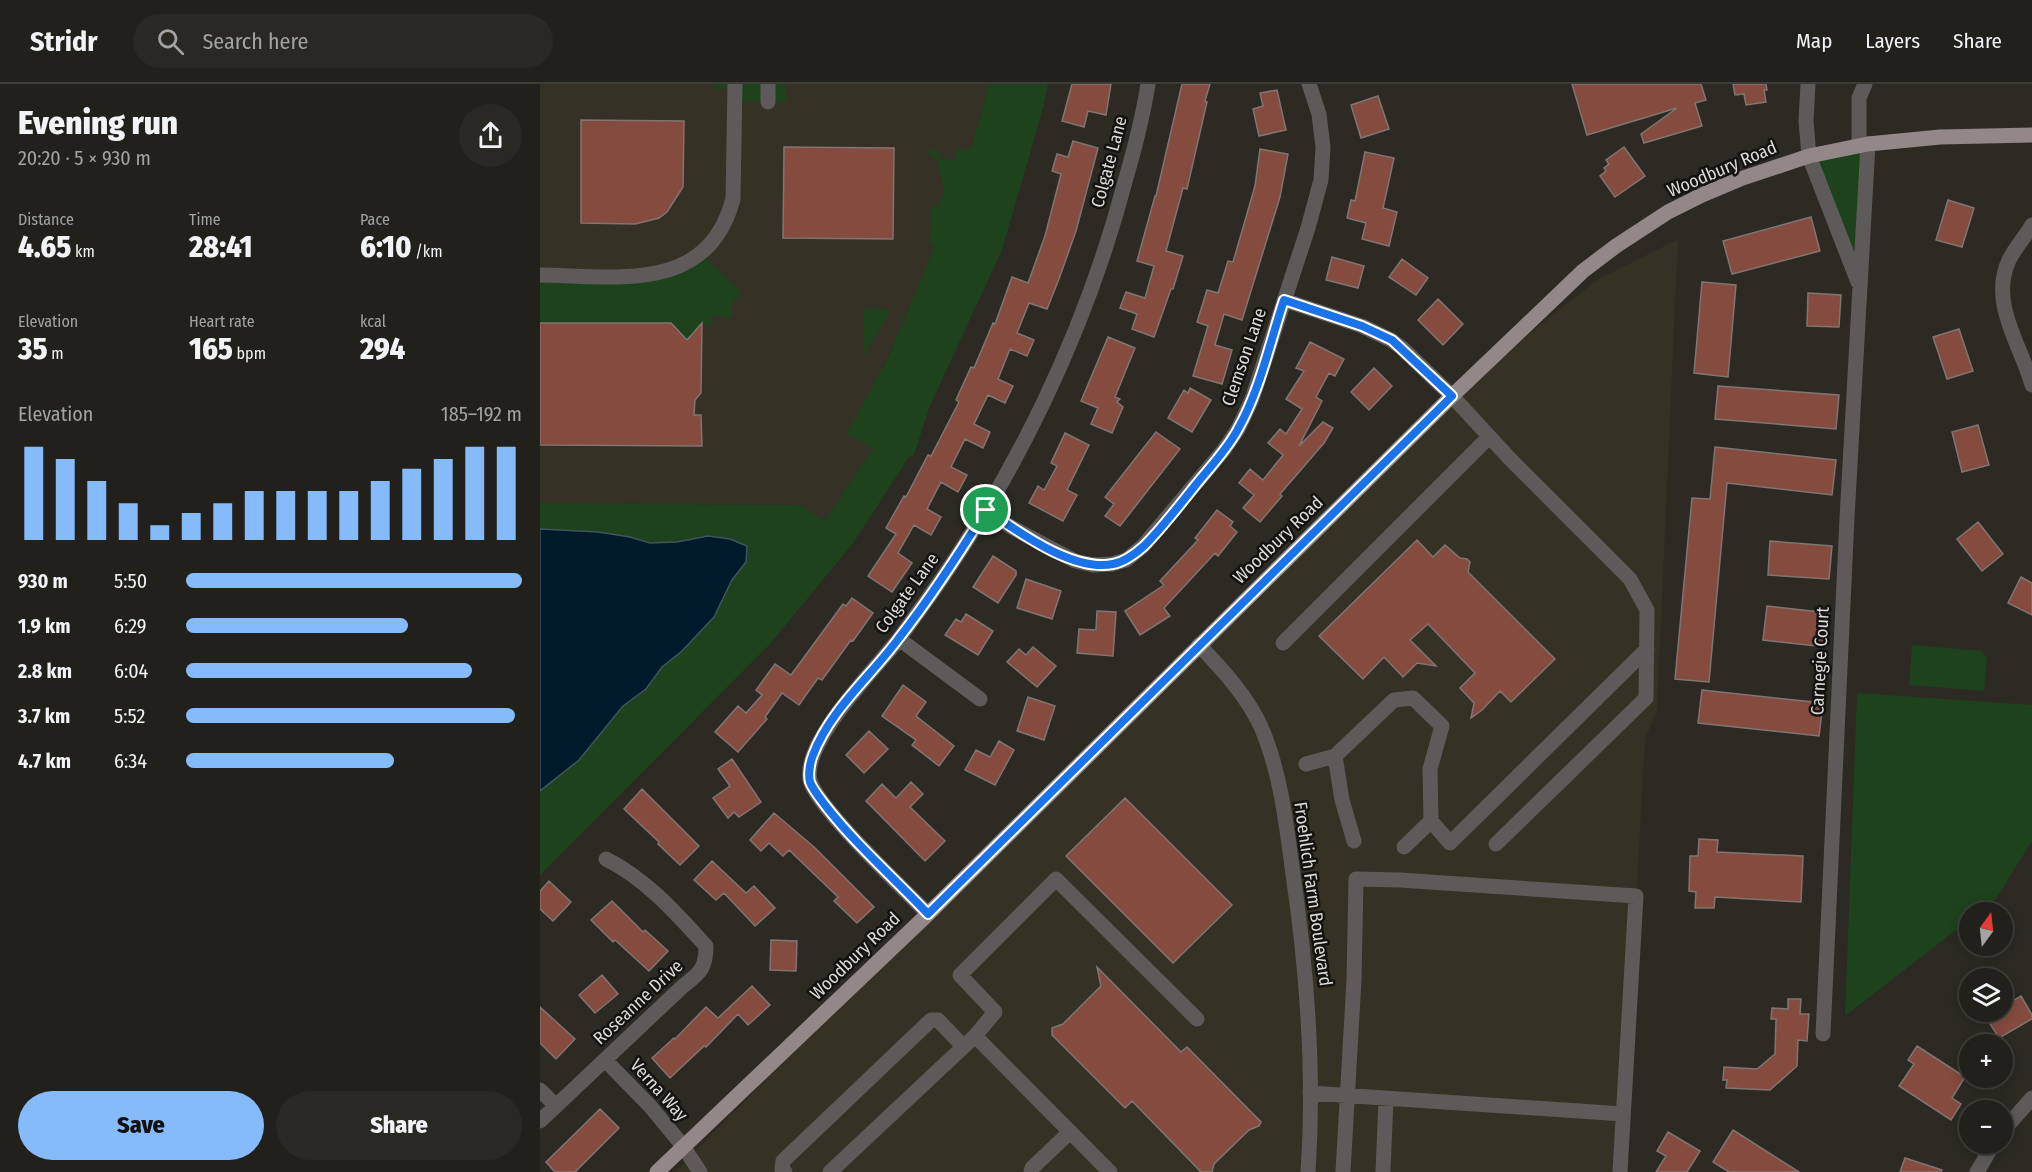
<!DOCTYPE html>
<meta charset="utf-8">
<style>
:root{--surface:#21201a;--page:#292823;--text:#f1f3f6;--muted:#a2a3a2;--line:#3e3e39;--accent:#86bbfb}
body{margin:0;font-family:"Fira Sans Condensed",sans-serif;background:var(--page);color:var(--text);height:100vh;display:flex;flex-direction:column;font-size:22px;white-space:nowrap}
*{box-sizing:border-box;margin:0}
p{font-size:20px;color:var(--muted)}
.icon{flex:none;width:33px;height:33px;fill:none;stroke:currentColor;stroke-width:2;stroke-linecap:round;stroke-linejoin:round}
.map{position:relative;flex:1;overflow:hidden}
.drawer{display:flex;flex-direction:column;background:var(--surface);width:540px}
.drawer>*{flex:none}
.needle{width:39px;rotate:15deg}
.buttons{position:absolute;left:1419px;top:818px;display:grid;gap:12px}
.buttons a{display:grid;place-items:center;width:54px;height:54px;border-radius:50%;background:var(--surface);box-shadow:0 3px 15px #0003,0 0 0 2px var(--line);font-size:30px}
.pin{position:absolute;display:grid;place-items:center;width:51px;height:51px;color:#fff;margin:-26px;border:3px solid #fff;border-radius:50%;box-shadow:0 2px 6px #0007}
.round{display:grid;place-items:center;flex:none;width:63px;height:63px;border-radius:32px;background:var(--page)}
.summary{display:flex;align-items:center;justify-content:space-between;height:102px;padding:0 18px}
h1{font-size:33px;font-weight:800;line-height:45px}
.stats{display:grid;grid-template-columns:repeat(3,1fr);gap:9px;height:102px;padding:6px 18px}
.stats div{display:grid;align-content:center}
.stats b{font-size:30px;font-weight:800}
.stats small{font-size:16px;font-weight:400}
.stats p{font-size:16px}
.chart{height:168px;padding:12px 18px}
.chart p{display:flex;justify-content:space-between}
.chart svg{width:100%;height:108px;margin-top:6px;stroke:var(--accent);stroke-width:6}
.action{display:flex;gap:12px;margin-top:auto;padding:12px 18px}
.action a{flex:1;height:69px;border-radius:36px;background:var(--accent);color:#111;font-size:24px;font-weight:800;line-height:69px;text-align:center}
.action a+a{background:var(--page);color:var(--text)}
ul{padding:0 18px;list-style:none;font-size:20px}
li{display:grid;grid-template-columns:96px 72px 1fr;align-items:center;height:45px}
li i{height:15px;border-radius:8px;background:var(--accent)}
header{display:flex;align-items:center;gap:36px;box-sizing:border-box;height:84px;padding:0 30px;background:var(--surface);border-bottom:2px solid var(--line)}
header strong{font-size:28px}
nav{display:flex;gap:33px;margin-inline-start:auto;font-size:21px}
.search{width:420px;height:54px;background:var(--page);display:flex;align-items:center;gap:15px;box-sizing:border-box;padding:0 21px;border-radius:33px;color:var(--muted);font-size:22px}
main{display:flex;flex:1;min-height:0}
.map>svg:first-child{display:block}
.built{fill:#353124}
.green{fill:#1e421c}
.water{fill:#00192b;stroke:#42535f;stroke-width:1.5}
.building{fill:#854b3f;stroke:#7f7572;stroke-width:1.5}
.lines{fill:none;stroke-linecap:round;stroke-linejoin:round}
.minor{stroke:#5e5a59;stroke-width:15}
.major{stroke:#918887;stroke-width:15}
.route-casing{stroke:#fff;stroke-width:12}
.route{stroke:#1a73e8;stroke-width:8}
.labels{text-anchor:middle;stroke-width:5;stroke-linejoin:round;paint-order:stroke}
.street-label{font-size:18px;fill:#dddbd7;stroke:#141310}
</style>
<header>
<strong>Stridr</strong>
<div class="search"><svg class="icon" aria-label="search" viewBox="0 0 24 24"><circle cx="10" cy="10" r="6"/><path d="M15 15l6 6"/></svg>Search here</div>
<nav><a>Map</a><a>Layers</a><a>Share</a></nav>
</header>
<main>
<section class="drawer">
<div class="summary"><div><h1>Evening run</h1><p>20:20 · 5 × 930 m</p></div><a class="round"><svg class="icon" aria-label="share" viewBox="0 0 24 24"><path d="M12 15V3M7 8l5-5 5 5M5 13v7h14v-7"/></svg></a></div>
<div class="stats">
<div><p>Distance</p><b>4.65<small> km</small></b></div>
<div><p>Time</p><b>28:41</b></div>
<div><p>Pace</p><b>6:10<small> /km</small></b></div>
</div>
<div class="stats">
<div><p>Elevation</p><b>35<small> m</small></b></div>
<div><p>Heart rate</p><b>165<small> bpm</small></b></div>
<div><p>kcal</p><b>294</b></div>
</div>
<div class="chart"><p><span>Elevation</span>185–192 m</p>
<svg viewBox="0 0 160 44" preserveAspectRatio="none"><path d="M5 44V6M15 44V11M25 44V20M35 44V29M45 44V38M55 44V33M65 44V29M75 44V24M85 44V24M95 44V24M105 44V24M115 44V20M125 44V15M135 44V11M145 44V6M155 44V6"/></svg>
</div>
<ul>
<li><b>930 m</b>5:50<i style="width:100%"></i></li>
<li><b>1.9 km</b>6:29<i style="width:66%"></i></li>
<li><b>2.8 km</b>6:04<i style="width:85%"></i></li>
<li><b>3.7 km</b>5:52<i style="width:98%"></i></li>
<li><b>4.7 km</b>6:34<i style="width:62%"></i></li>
</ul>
<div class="action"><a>Save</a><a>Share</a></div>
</section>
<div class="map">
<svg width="1492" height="1088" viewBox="0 0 1492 1088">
<rect width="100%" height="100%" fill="#2c2a23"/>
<path class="built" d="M0 0H449L419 110 339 293 334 363 285 437 259 421 0 419Z
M1138 155 1117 627 1105 655 1081 1088H135L332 888 950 281 1057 196Z"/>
<path class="green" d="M174 0H246V18L195 17V4L174 5Z
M449 0H508L503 24 462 166 389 324 374 371 369 373 314 458 230 560 0 791V707L45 668 83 622 106 605 122 583 142 567 174 533 192 495 206 478 207 462 153 454 137 458 110 459 90 453 58 448 0 445V419L259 421 285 437 333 364 306 350 346 278 395 162 390 161 391 121 398 123 404 108 397 76 389 70 387 66H398L399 75 416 76V65H431Z
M1327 61 1320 200 1271 73Z
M161 169 202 210 192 219V233L171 232V242L162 239 147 256 131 239H0V193L99 192Z
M324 225 351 226 324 271Z
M1372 561 1442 567 1447 575 1444 607 1369 601Z
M1317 609 1492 621V757L1455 816 1440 828H1430L1429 836 1305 932Z"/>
<path class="water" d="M0 445 58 448 90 453 110 459 137 458 168 452 190 455 207 462 206 478 192 496 174 533 142 567 122 583 106 605 83 622 39 676 0 707Z"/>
<path class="building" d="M532 0H571L566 31 548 27 544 43 522 37Z
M642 0H670L665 17 667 18 647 105 643 104 626 167 643 172 633 205H631L614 253 592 245 597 230 580 224 586 208 605 214 614 182 597 177 615 112H616Z
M1032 0H1161L1166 16 1155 19 1162 42 1104 59 1101 50 1137 24 1047 51Z
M1193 0H1226L1227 6H1224L1226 18 1206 21 1204 10 1195 11Z
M737 6 746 46 719 52 713 25 723 22 720 9Z
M838 12 849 45 821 54 811 21Z
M41 36 144 37 143 103 127 128 119 134 95 140 41 139Z
M533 57 558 64 536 147 519 195 507 225 489 219 477 249 494 256 487 272 470 265 458 295 473 302 465 319 448 311 434 340 450 348 443 364 425 355 411 383 427 391 418 408 401 398 387 425 401 433 391 451 374 441 358 469 372 479 352 508 328 492 356 450 346 444 364 412 366 413 388 371 391 372 419 318 416 316 431 283 434 284 453 239 455 240 472 193 488 199 505 152 521 90 512 87 517 70 528 73Z
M244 63 354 64 353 155 243 154Z
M1084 63 1105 92 1075 113 1060 92 1066 87 1064 84 1069 80 1066 76Z
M720 65 748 70 740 113 702 236 684 230 675 261 692 266 682 300 653 292 668 242 657 238 667 206 678 209 688 177 693 178 715 102Z
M825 68 854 74 843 124 857 128 849 162 822 155 826 139 807 134 811 116 815 117Z
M1408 116 1434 124 1422 163 1396 156Z
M1271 133 1280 167 1192 190 1183 157Z
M792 173 824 182 818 204 786 196Z
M862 175 888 194 876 211 849 193Z
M1162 198 1196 201 1188 293 1154 289Z
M1268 209 1301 211 1299 243 1267 242Z
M898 215 923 240 903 261 878 236Z
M0 239H131L147 256 162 239 161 309 155 316 154 331H161L162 362 0 361Z
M1419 245 1433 287 1407 295 1393 253Z
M568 253 595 264 575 313 580 315 577 318 583 323 572 349 551 340 558 324 541 317Z
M770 258 804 275 795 292 789 289 776 313 782 317 759 362 783 338 793 344 784 359 740 410 742 412 720 438 703 424 714 411 699 399 710 385 723 396 743 371 728 359 740 345 746 350 762 325 746 315 764 287 756 284Z
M834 284 852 302 829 326 811 308Z
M1178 302 1299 311 1296 345 1175 335Z
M650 304 671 316 652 348 628 334 644 306 648 309Z
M1438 341 1449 381 1422 388 1412 348Z
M616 348 640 365 580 442 565 432 574 420 565 413Z
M525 349 549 361 527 406 537 411 523 437 489 419 498 402 504 406 517 382 511 379Z
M1175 363 1296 376 1292 411 1187 399 1169 598 1135 595 1152 414 1170 415Z
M677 426 693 438 690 442 697 448 678 472 675 469 624 524 630 532 600 551 585 527 624 501 620 497 658 456 655 454Z
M1438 438 1463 470 1442 487 1417 455Z
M877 456 893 473 905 461 920 474 927 475 930 478 928 488 1015 575 971 618 960 607 942 626 931 634 934 619 920 604 935 589 888 540 870 556 896 582 877 579 863 593 844 573 823 595 779 552Z
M1230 457 1292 462 1289 495 1228 491Z
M453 472 476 487V491L458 519 433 503Z
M1481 493 1492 499V531L1468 519Z
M486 495 521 507 512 535 477 524Z
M312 514 333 529 313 557 311 556 282 596 278 594 259 621 242 609 225 633 227 635 198 668 175 648 198 622 206 629 222 611 216 606 235 580 251 591 303 520 306 522Z
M1227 522 1289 529 1285 563 1223 556Z
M557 527 576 528 573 572 537 569 539 545 556 546Z
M426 530 453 547 438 571 405 551 416 535 421 538Z
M493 563 516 582 497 603 467 578 479 565 486 571Z
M363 601 386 618 376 632 414 662 399 682 372 661 376 656 342 632Z
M1162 606 1283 619 1279 652 1158 639Z
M488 613 515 622 504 656 477 647Z
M329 647 348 665 324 689 306 671Z
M459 657 474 666 455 701 425 686 436 666 450 673Z
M192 675 221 718 199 733 194 728 188 734 173 714 190 702 178 685Z
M371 698 383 710 370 723 405 757 385 777 326 717 342 700 356 714Z
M102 705 159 762 140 781 118 760 119 758 84 725Z
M585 714 692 821 633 879 526 772Z
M234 729 274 763 334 823 317 839 294 817 298 813 249 766 243 772 229 759 221 767 210 756Z
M1159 755 1178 756 1177 768 1263 772 1261 818 1175 813 1174 824H1155L1156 808 1149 807 1150 772H1158Z
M172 777 206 809 214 802 235 824 215 842 184 809 176 816 154 796Z
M9 797 31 818 13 837 0 825V807Z
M72 817 103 848 105 846 128 867 109 887 75 856 73 858 51 836Z
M231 856 257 857 256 887 230 886Z
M557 883 641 968 647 963 721 1038 719 1042 709 1046 674 1080 672 1088H661L592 1017 585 1024 512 951V944L523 940 561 902Z
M62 891 78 910 55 929 39 911Z
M212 902 230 921 208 941 198 930 166 963 164 962 130 994 112 974 134 954 135 955 166 923 178 934Z
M1481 912 1492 931V935L1459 954 1442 927H1462V923Z
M1248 915H1261L1260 930H1269L1267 957 1258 956 1257 982 1230 1006 1186 1004 1187 996H1183L1184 983 1217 985 1235 970 1236 935H1231L1232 924 1248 925Z
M0 923 35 955 16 975 0 959Z
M1377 962 1425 993 1412 1014 1421 1020 1411 1036 1359 1002 1374 980 1368 976Z
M60 1025 79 1044 35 1088H15L6 1078Z
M1193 1046 1259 1088H1189L1173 1078Z
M1128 1048 1160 1067 1147 1088H1116L1126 1072 1117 1067Z
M1365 1074 1402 1086 1401 1088H1360Z"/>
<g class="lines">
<path class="minor" d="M228 0V18
M1268 0 1266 37 1269 72 1318 198
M1319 61V14L1325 0
M1492 141C1485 153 1475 164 1469 176 1449 219 1481 261 1492 301
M0 191C77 192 168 210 193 115L195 0
M744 216 822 242 851 256 862 264 912 312 970 375 1090 495 1107 526 1106 614 956 760
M445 426 471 443 535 477 553 481 572 480 586 476 603 462 683 367 698 345 712 315 768 144 781 96 783 63 779 30 769 0
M359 555 440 615
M743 559 949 353
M659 561C682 585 708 613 722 645 740 688 746 737 752 783 767 884 775 986 768 1088
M795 672 802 716 814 757
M766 680 795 672 854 616 873 614 902 642 890 685 891 737 910 759 1107 565
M864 763 891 737
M388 830C365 806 276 723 270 696 262 658 335 585 358 556 367 544 375 532 384 520 476 392 546 247 586 94 595 63 603 32 608 0
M1283 950 1307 434 1328 60
M435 952 570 1088
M65 976 110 1022 143 1062 160 1088
M0 1006 16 1022
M770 1009 1083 1030
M0 1037 142 903C159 889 166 886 166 862 136 829 106 795 66 775
M1462 1048 1492 1014
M245 1088 242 1085 243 1077 391 936H398L423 962
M290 1088 435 952 455 928 420 891 516 795 657 935
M491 1088 492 1084 530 1048
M803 1088 814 896 816 795 860 796 1096 812 1080 1088
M843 1088 846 1015
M1437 1088 1454 1059"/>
<path class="major" d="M117 1088 388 830 912 312 1043 187 1076 162 1128 128 1162 111 1200 95 1269 72 1328 60 1400 53 1492 51"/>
</g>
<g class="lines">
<defs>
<path id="route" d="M744 216 822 242 852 256 912 312 388 830C354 794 315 760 285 721 280 714 273 706 270 698 268 691 270 678 273 671 290 626 331 592 359 554 391 513 419 470 446 426 478 447 532 488 573 480 585 478 595 470 604 462 622 444 638 423 654 403 669 384 687 366 698 345 720 306 730 258 744 216Z"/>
</defs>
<use href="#route" class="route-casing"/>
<use href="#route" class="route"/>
</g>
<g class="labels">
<g class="street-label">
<text transform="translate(569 78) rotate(-75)" y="6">Colgate Lane</text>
<text transform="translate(1182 85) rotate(-23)" y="6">Woodbury Road</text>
<text transform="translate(704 273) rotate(-71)" y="6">Clemson Lane</text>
<text transform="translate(738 456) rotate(-44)" y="6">Woodbury Road</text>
<text transform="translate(367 509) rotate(-54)" y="6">Colgate Lane</text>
<text transform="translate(1280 577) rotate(-87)" y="6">Carnegie Court</text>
<text transform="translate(773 810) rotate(82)" y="6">Froehlich Farm Boulevard</text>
<text transform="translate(315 872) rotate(-44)" y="6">Woodbury Road</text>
<text transform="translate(98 918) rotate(-43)" y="6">Roseanne Drive</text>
<text transform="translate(119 1006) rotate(48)" y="6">Verna Way</text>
</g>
</g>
</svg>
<div class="buttons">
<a><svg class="needle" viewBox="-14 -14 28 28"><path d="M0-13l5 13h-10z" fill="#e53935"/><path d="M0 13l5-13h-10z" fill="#a2a3a2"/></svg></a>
<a><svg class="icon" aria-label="layers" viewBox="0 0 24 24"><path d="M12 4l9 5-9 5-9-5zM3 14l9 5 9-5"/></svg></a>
<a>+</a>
<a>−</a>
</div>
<div class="pin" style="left:446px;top:426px;background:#1e9e55"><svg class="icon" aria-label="arrive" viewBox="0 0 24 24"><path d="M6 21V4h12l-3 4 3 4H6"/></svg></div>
</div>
</main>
